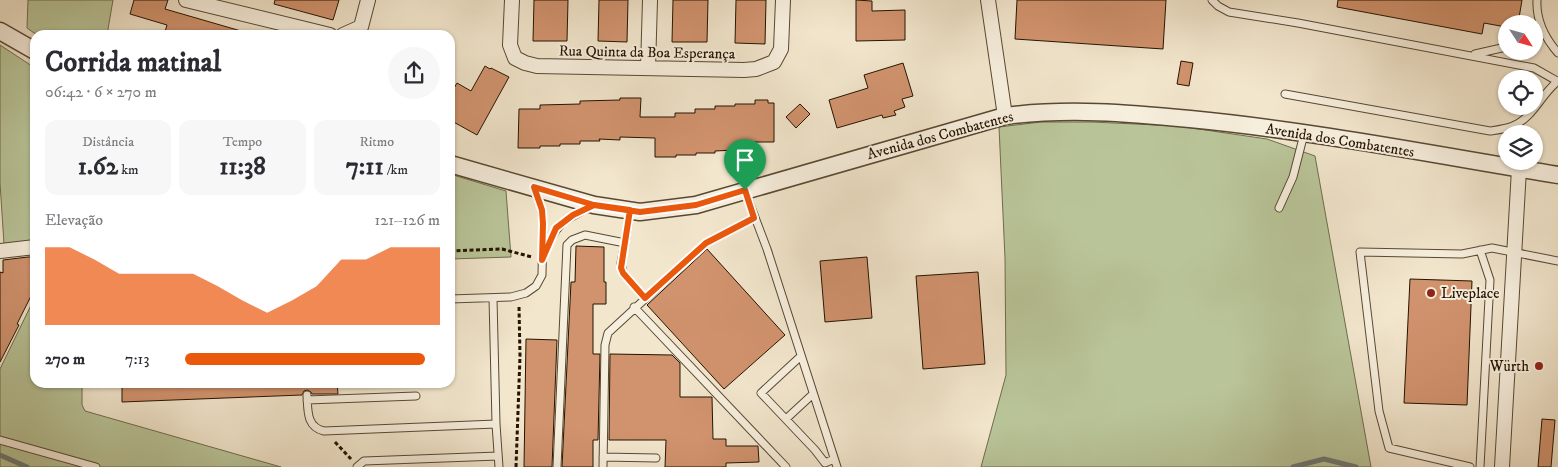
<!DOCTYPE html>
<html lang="pt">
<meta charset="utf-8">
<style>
:root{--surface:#fff;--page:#f7f7f7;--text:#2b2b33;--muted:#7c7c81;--accent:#ea580c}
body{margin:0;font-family:"IM FELL DW Pica",serif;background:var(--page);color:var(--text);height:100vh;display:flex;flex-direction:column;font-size:19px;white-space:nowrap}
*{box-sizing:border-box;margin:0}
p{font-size:16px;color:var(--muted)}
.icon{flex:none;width:28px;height:28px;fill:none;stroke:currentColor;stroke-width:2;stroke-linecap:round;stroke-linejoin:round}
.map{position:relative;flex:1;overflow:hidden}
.drawer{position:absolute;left:30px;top:30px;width:425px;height:358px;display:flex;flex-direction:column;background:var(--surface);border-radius:15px;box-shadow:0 1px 4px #0004}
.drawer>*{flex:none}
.needle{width:32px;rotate:126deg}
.fabs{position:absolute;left:1498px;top:15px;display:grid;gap:10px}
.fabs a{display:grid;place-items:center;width:45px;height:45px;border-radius:50%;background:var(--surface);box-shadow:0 1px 4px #0004;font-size:25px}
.pin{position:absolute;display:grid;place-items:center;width:42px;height:42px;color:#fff;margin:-51px -21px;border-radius:50% 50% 50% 0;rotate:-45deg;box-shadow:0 0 5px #0007}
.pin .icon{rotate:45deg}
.round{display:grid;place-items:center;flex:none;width:52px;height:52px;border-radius:26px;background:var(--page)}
.headline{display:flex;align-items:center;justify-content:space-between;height:85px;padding:0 15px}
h1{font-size:28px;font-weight:700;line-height:38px}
.figures{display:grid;grid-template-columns:repeat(3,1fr);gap:8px;height:85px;padding:5px 15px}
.figures div{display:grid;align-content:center;border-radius:12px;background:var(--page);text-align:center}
.figures b{font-size:25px;font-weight:700}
.figures small{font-size:14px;font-weight:400}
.figures p{font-size:14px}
.chart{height:140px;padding:10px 15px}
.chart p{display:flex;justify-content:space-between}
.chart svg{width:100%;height:90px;margin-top:5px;fill:var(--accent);opacity:.7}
ul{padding:0 15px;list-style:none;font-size:16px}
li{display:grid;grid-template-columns:80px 60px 1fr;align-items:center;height:38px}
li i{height:12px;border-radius:6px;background:var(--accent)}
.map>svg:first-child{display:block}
.green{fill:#b9c599;stroke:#6e6c4c}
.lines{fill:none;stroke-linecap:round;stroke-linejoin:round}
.stream{stroke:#6e7974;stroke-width:5}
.building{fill:#d1936e;stroke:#241300}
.service-casing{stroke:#584833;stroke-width:9}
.minor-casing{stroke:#584833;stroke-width:16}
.tertiary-casing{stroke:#584833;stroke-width:19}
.path{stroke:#241300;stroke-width:3;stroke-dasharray:4 2.5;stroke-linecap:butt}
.service{stroke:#f7efde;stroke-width:7}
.minor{stroke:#f7efde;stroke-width:14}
.tertiary{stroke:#f7efde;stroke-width:16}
.route-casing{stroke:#fff;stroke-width:10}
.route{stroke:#ea580c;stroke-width:6}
.poi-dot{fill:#8f2418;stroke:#f7efde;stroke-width:2}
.labels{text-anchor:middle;stroke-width:4;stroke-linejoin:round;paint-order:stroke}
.street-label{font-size:15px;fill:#241300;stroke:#f7efde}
.poi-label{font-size:15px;fill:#241300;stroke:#f7efde;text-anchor:start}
</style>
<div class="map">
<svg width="1558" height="467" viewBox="0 0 1558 467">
<rect width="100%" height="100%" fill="#f2e6cd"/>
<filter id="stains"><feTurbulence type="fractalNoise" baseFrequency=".004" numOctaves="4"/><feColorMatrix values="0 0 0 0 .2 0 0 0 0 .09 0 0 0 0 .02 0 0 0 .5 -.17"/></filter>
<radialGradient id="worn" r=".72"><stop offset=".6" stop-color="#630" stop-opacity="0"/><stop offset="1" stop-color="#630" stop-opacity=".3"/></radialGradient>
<path class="green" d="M28 0H113L107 35H37L27 28Z
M0 45 35 68V241L4 244 0 183Z
M1041 122H1092L1178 126 1267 139 1315 156 1371 467H981L1006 375 1005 258 999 127Z
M450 174 506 191 511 257 450 259Z
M35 297V382L82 383V405L85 411 281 467H0V369Z"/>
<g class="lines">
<path class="stream" d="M0 455 27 467
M1293 467 1324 459 1356 467"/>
</g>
<path class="building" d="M134 0H168L165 9 241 31V35H164L167 25 130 14Z
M275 0H339L333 20 274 4Z
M534 0H568L567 41H533Z
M599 0H628L627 42 598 41Z
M673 0H708L707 42H672Z
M736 0H766L765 44 735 43Z
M856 0 872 1V11L905 10V40L856 41Z
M1017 0H1166L1163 49 1015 39Z
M1338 0H1522L1518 24H1506V27L1484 23 1482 34 1337 7Z
M1181 61 1193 63 1189 86 1177 84Z
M903 63 913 96 902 99 905 107 894 111 896 115 883 118 882 115 837 128 829 100 868 88 864 75Z
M485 66 490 69 491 68 509 77 477 135 450 120V86L454 88 457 83 471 91Z
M620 98H641L640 117H675V113H695V109H715V106H735V104H755V100H768V103H774V142H755V148H735V150L715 151V153H696V155H676V157H655V138L620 137V140L599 139 600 141H580V144H560V146H540V148H518L519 109H540V105L580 104V101L620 100Z
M800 104 810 114 796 128 786 117Z
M576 246 604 247V282H606V304H593V354H600L598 440H593V467H562L571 282H575Z
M707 249 785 335 724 389 647 305Z
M28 257H35V288L17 324 19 325 0 362V272L3 273V260Z
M867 257 872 318 825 322 820 261Z
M978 272 985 364 923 369 916 276Z
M1410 279 1472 281 1467 405 1404 403Z
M526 339 557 340 552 467H524Z
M610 354 672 355 680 363V397H712L713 439H726V446H758L759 462 726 463V467H665L666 440H609Z
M122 382H337L338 394H312L311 392 307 390 304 391 302 395 122 402Z
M1542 419 1555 420 1551 467H1538Z"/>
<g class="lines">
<defs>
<path id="service" d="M1212 0 1218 6 1229 12 1298 23 1534 68 1557 81
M1537 0C1536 19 1545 38 1558 53
M1534 36 1543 30
M1475 54 1506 47
M1285 94 1490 131C1497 130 1506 129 1513 126 1534 117 1541 94 1558 81
M745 191 767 249 837 467
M1279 208 1293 177 1304 134
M625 243 621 263 623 273 645 298
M544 255C555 225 562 221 590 207
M450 299 511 297 526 293 536 286 542 275 543 225 542 210 535 190
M634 307 786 467
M801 356 761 393 815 450 825 463 834 459
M307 395C308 410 306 427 324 431L496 424 493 298
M307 400 416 396
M786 419 813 394
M496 424 499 467
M0 440 96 467
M603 457 656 458
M357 467 364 461 498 456
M557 467 567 245 572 240 585 235 625 243 630 211
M603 467 605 345 608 333 706 243 754 218
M1470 467 1389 448 1379 411 1360 252 1462 254 1492 248 1558 261
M1480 467 1490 280 1480 250"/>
<path id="minor" d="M186 0 330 35
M512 0 510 45 515 58 525 63 537 66 744 70 756 69 774 62 781 49 783 0
M988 0 1005 116
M343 35 361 27 368 0
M648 68 650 0
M0 251 35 247
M1502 467 1519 169"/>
<path id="tertiary" d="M0 31 35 51
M450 164 594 205 640 212 696 205 1005 116C1067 108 1128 113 1190 119 1314 131 1436 155 1558 175"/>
</defs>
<use href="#service" class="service-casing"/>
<use href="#minor" class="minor-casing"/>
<use href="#tertiary" class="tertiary-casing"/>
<path class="path" d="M450 251 502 249 532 257
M335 442 351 459
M516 467 520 356 519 307"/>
<use href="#service" class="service"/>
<use href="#minor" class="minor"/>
<use href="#tertiary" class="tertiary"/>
</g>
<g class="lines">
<defs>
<path id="route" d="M745 190 696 205 640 212 594 205 534 187 542 210 543 224 542 260 556 228 573 215 594 205 630 210 621 268 623 273 645 298 706 243 754 218 745 190"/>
</defs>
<use href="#route" class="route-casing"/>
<use href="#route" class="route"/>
</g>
<g class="poi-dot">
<circle cx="1431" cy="293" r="5"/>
<circle cx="1539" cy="366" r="5"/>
</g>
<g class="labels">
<g class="street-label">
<text transform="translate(647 52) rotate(1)" y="5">Rua Quinta da Boa Esperança</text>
<text transform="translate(940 135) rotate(-15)" y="5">Avenida dos Combatentes</text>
<text transform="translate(1340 140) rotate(9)" y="5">Avenida dos Combatentes</text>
</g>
<g class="poi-label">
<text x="1441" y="298">Liveplace</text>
<text x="1529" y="371" text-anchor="end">Würth</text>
</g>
</g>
<rect width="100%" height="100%" filter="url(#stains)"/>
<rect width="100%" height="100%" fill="url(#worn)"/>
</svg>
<div class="fabs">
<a><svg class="needle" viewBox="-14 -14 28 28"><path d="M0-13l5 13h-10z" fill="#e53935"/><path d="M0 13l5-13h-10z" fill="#7c7c81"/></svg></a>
<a><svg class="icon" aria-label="locate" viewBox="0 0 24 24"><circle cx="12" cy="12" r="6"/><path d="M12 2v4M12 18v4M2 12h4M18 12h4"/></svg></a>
<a><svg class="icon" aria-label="layers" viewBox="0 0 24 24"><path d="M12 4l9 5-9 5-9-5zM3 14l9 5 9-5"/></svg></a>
</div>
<div class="pin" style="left:745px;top:190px;background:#1e9e55"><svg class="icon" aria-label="arrive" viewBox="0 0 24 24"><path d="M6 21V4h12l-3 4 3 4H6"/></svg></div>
<section class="drawer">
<div class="headline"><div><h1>Corrida matinal</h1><p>06:42 · 6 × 270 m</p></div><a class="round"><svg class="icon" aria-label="share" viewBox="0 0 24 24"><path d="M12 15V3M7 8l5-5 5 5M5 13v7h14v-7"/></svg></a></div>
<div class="figures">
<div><p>Distância</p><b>1.62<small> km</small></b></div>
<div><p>Tempo</p><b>11:38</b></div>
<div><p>Ritmo</p><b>7:11<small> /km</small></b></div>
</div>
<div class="chart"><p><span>Elevação</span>121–126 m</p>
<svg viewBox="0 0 160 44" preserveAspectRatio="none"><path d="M0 44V6L10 6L20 12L30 19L40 19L50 19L60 19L70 25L80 32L90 38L100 32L110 25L120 12L130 12L140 6L150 6L160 6V44z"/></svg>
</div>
<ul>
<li><b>270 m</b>7:13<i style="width:94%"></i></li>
</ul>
</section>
</div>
